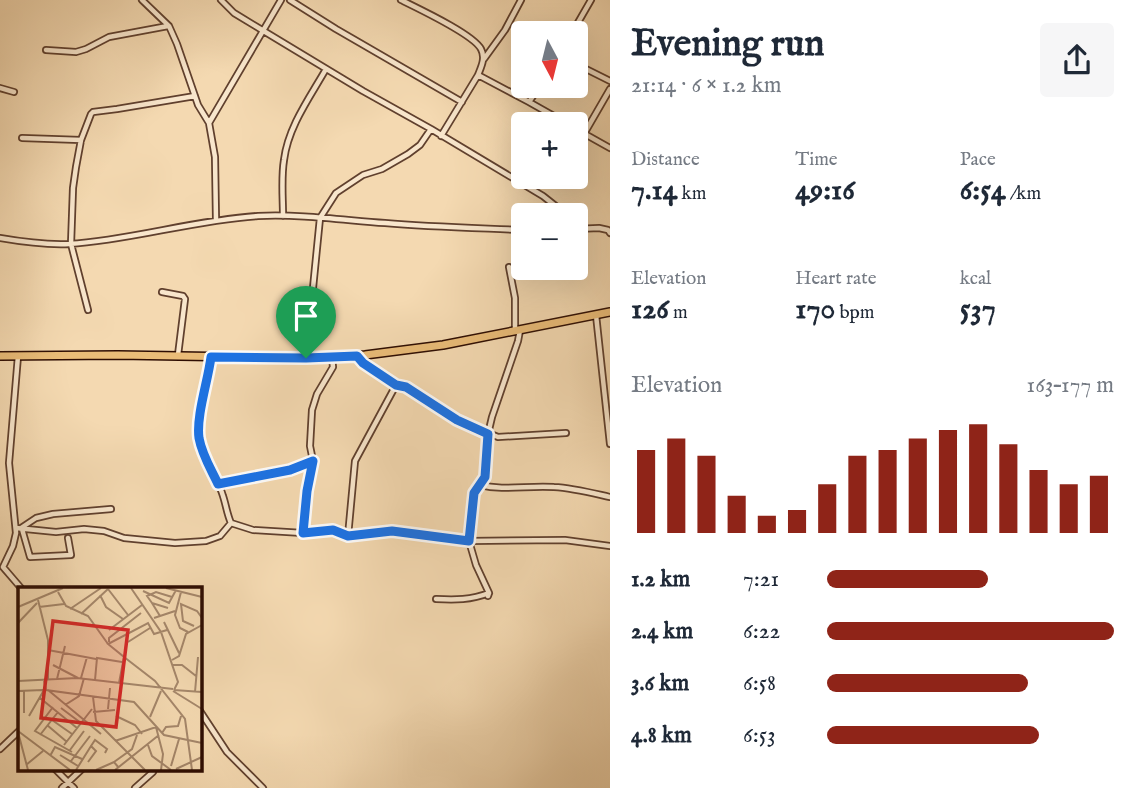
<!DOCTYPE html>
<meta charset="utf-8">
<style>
:root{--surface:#fff;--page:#f6f6f7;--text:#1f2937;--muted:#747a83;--accent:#8f2418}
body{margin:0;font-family:"IM FELL English",serif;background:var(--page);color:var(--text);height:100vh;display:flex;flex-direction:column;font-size:26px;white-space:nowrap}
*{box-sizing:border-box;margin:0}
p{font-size:23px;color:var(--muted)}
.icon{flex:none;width:38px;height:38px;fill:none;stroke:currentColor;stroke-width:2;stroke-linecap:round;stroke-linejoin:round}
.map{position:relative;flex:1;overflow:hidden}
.drawer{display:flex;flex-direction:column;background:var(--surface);width:525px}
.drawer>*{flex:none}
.needle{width:46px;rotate:173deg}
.tools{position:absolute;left:511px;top:21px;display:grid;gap:14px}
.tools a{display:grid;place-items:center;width:77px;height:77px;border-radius:7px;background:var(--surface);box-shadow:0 7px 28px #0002;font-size:35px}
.pin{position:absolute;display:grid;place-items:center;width:60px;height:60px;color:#fff;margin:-72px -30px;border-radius:50% 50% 50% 0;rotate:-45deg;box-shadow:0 0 7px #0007}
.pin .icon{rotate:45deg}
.round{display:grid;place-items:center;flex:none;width:74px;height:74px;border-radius:7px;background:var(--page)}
.head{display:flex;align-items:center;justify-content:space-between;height:119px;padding:0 21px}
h1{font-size:38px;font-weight:700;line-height:52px}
.figures{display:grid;grid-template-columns:repeat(3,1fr);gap:10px;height:119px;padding:7px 21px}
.figures div{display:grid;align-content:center}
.figures b{font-size:30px;font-weight:700}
.figures small{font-size:19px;font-weight:400}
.figures p{font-size:19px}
.chart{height:196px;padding:14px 21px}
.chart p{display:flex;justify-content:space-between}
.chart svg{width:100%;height:126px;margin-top:7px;stroke:var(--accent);stroke-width:6}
ul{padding:0 21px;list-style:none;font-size:23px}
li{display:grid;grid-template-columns:112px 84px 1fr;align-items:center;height:52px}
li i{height:18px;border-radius:9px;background:var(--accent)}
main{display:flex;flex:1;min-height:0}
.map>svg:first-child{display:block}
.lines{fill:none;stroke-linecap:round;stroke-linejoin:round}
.minor-casing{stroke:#60402e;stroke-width:8}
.primary-casing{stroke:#2e0d02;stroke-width:10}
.minor{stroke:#f8e6cc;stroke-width:4.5}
.primary{stroke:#eabc78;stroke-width:7}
.route-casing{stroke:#fff;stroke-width:14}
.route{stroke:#1a73e8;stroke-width:9}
.inset-road{fill:none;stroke:#a5876b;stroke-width:2}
.view{fill:#d62828;fill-opacity:0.15;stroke:#d62828;stroke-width:3.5}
.inset-edge{fill:none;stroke:#2e0d02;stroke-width:3.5}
</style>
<main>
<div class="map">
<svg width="610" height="788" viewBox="0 0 610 788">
<rect width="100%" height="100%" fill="#f4d9b1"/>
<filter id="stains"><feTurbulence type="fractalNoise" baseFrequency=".00286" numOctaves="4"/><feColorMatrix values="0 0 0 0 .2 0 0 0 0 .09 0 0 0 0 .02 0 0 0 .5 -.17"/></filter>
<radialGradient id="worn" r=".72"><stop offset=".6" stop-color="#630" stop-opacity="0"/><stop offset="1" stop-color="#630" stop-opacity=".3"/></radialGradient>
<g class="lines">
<defs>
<path id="minor" d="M142 0 169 26 177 44 198 105 209 123 215 157 216 220
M221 0 234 13 262 30 363 91 431 129 543 196 567 215
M290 0 336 29 462 102
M401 0C419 9 473 34 481 49 486 58 481 67 478 75L529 102 568 124
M572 33 591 0
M46 50 76 52 86 49 109 37 168 26
M484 59 505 30 521 0
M576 64 610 81
M0 88 14 92
M529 102 540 86
M209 123 281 0
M576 129 610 148
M584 134 610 89
M441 136 478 75
M22 138 81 140
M283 216C283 198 281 178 284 160 288 127 310 97 326 69
M576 229 599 228 608 230 610 233
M0 238C23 242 46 245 69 244 132 240 194 220 258 216 300 214 343 220 385 223 431 227 477 228 523 230
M509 267 515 298V330
M162 292 183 296 185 299 178 355
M88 310 71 244 73 188 76 167 81 140 91 114 93 112 117 109 195 96
M596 315 610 444
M18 356 9 463 16 533 13 546 3 567 21 588
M357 356 363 363 396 385 406 387 457 420 498 437 566 433
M306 358 320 218 336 193 363 175 382 169 408 154 420 145 431 129
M218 483 290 470 312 462
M480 485C504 491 529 485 554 487 573 488 592 493 610 497
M231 523 253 530 303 533 333 530 348 536 392 531 469 541 565 540 610 546
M16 528 56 532 84 529 104 531 124 538 175 543 206 541 220 536 231 523C227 514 226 505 223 496 217 475 200 457 199 434 199 408 208 383 211 357
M21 528 36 518 53 514 111 509
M22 529 30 557 71 555 68 538
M303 533 307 491 313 461 310 446 312 410 317 394 333 367 332 357
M348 536 355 461 396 385
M488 596 489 593 476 565 469 541 474 496 475 491 485 477 488 434 492 417 518 341 520 330
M436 599C455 600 471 600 489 593
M200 711 227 752 263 788
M0 749 19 731
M55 769 74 788
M62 788 82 769
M135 788 153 772"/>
<path id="primary" d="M0 356 118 355 306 358 365 355 443 345 610 312"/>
</defs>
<use href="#minor" class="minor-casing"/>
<use href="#primary" class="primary-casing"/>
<use href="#minor" class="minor"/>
<use href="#primary" class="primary"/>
</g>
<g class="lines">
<defs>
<path id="route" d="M357 356 363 363 396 385 406 387 457 420 488 434 485 477 474 493 469 541 392 531 348 536 333 530 303 533 307 491 313 461 290 470 218 484C211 469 202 455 199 438 196 416 208 381 211 357L306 358Z"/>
</defs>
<use href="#route" class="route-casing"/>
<use href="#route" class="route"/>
</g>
<g transform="translate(18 587)">
<rect width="184" height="184" fill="#f4d9b1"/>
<path class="inset-road" d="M113 1 143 45 160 95 156 103M148 1 184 10M90 2 110 28M125 4 151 16 158 3M40 5 48 19 70 29 90 57M163 5 157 28 162 41 170 45M82 8 88 20 105 32M20 13 30 53V92M134 16 129 9 138 5 154 10M0 20 45 1M21 20 46 17M52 22 83 1M63 27 90 2M142 29 134 16 150 21M136 31 157 24M146 35 161 66M0 36 19 16M176 39 165 34 163 17 179 24 184 31M91 43 124 18M91 55V51L123 26M110 55 132 41M30 63 78 72M106 70 137 94 167 132 174 183M154 73 161 69 168 47 184 38M35 78 60 91M155 78H164L178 89M63 91 69 70M39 92 47 59M26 93 28 103 116 115 146 148 184 156M77 93 79 71 104 75M0 94 59 91 155 102M101 96 106 70 90 57 130 36 136 47 149 43M30 103 83 147M156 103 184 105M0 104 25 103M155 104 184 122M177 105 180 70M75 110 78 134 127 183M22 111 59 141M47 118 61 109 66 91M35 120 17 144 54 165M43 121 63 136M90 122 92 101M75 125 97 123M6 126V103M11 129 26 103M98 129 117 138 124 147M132 130 143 104M34 133 54 147M29 138 49 155M0 144 52 183M0 145 10 183M144 146 148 140 160 139 163 129M22 148 40 125M97 154 138 140 145 167 143 183M46 158 74 122M130 158 134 169 153 183M52 163 66 144M42 168 60 179M32 169 37 160 64 172M53 174 72 149M70 175 78 164 73 159 77 153 89 162 87 166M96 175 114 162 119 148M8 178 25 164M153 179 161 152M158 182 184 170M58 183 73 159M78 183 96 175 101 181M97 183 141 148"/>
<path class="view" d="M35 34 110 43 98 140 23 131Z"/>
<rect width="184" height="184" class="inset-edge"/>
</g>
<rect width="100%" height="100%" filter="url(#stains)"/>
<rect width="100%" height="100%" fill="url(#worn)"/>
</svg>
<div class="tools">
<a><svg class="needle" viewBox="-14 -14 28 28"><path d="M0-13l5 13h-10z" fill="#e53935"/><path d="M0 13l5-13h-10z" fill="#747a83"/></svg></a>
<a>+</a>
<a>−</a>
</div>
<div class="pin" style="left:306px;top:358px;background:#1e9e55"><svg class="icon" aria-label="arrive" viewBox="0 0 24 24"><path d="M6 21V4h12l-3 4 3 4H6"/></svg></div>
</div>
<section class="drawer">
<div class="head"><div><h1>Evening run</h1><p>21:14 · 6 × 1.2 km</p></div><a class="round"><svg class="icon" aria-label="share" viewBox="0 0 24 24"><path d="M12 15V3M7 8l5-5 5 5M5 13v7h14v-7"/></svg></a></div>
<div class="figures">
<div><p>Distance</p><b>7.14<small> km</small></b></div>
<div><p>Time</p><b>49:16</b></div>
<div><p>Pace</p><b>6:54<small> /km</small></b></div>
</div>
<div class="figures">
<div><p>Elevation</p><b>126<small> m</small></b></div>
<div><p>Heart rate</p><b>170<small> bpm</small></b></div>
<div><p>kcal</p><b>537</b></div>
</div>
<div class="chart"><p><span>Elevation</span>163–177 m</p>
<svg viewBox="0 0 160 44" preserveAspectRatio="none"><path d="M5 44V15M15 44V11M25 44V17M35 44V31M45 44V38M55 44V36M65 44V27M75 44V17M85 44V15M95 44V11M105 44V8M115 44V6M125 44V13M135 44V22M145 44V27M155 44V24"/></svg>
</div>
<ul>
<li><b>1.2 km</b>7:21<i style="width:56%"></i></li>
<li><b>2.4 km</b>6:22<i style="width:100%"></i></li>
<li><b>3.6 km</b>6:58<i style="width:70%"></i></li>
<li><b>4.8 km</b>6:53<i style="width:74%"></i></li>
</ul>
</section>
</main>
